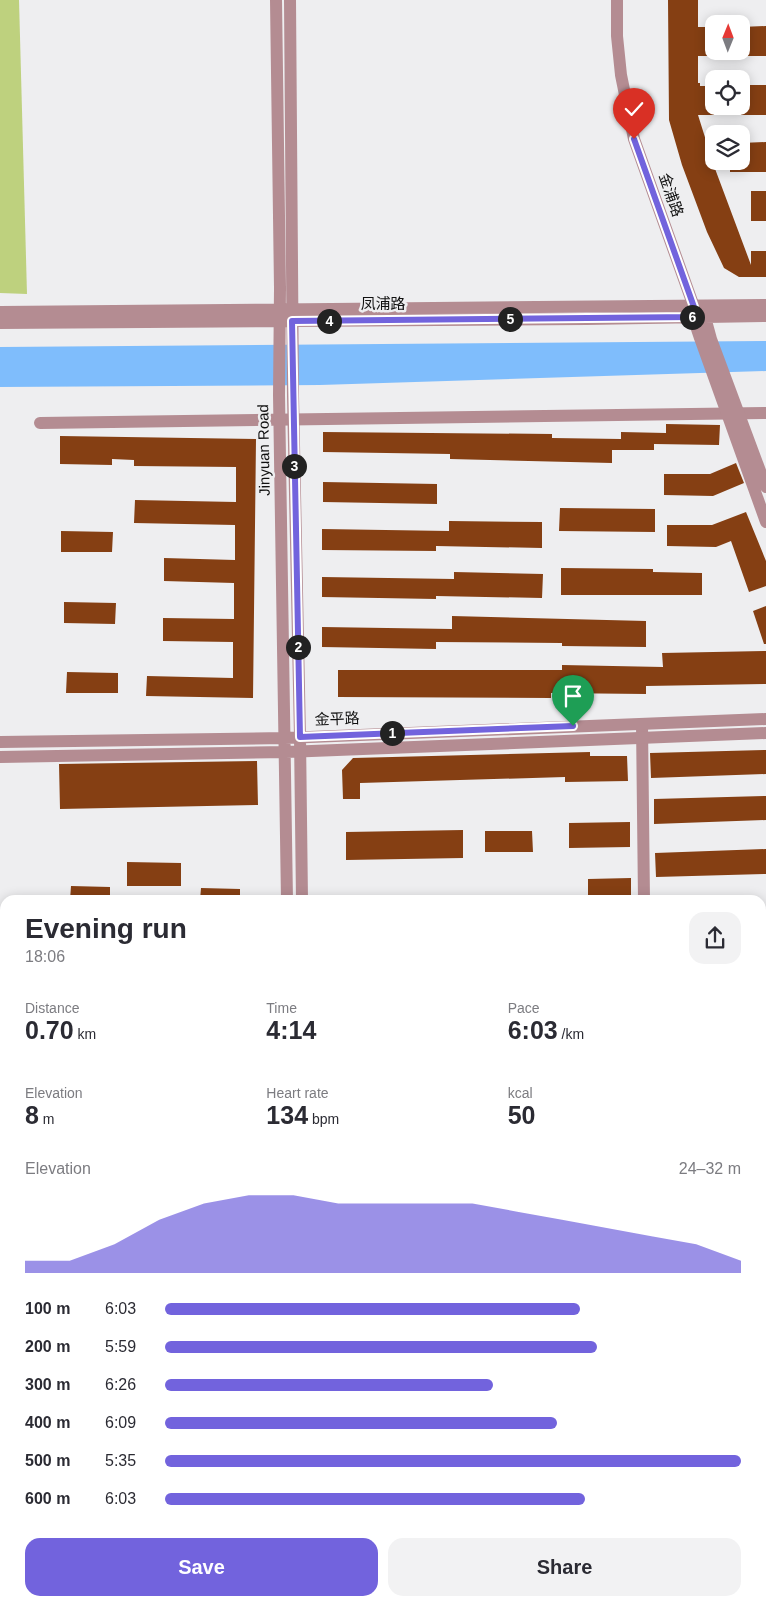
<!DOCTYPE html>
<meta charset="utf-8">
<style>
:root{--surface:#fff;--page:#f2f2f3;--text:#2b2b33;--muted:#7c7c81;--accent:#7263dd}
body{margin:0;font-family:Helvetica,"Noto Sans SC",sans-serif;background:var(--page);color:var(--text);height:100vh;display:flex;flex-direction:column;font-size:19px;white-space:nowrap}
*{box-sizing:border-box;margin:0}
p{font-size:16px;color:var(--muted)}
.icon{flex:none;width:28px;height:28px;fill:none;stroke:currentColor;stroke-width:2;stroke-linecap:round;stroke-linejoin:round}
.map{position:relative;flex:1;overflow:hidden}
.details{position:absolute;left:0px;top:895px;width:766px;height:711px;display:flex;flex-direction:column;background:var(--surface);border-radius:15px 15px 0 0;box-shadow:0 2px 12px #0003}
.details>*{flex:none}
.needle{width:32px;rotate:1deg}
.buttons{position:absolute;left:705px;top:15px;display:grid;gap:10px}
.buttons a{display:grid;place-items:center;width:45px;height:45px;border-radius:10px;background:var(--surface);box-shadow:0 2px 12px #0003;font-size:25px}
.pin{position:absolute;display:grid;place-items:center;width:42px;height:42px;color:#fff;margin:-51px -21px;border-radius:50% 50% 50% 0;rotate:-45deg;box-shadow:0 0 5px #0007}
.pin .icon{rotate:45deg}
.km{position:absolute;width:25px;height:25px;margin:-12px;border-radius:50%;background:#222;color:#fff;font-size:14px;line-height:25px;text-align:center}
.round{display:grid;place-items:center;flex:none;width:52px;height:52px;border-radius:15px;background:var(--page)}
.headline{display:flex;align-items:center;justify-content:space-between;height:85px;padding:0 25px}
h1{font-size:28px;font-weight:700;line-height:38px}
.figures{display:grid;grid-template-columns:repeat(3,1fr);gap:8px;height:85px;padding:5px 25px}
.figures div{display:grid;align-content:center}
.figures b{font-size:25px;font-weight:700}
.figures small{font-size:14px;font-weight:400}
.figures p{font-size:14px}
.chart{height:140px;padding:10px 25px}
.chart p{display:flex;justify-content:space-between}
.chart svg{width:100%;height:90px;margin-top:5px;fill:var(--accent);opacity:.7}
.button{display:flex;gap:10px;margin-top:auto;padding:10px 25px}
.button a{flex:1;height:58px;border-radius:15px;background:var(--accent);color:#fff;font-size:20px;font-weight:700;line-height:58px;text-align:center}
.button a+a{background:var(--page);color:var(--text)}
ul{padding:0 25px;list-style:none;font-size:16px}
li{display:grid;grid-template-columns:80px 60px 1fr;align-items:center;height:38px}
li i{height:12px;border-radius:6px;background:var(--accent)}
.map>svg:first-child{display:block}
.green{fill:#bed17e}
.water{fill:#7fbdfc}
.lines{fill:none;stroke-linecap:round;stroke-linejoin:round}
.canal{stroke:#7fbdfc;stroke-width:12}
.building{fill:#853f13}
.minor{stroke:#b48c92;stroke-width:12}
.tertiary{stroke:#b48c92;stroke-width:12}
.secondary{stroke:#955c66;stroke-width:12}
.primary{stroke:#7d3a47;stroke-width:12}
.route-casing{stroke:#fff;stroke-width:10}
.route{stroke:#7263dd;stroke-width:6}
.labels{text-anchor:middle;stroke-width:5;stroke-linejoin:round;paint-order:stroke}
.street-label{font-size:15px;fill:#101010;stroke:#eeeef0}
</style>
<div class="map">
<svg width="766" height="1606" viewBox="0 0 766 1606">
<rect width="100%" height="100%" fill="#eeeef0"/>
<path class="green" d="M0 0H19L27 294 0 293Z"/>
<path class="water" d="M766 341V371L320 385 0 387V347Z"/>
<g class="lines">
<path class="canal" d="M0 1204 1 1316 5 1401
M34 1601 35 1606"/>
</g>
<path class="building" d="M668 0H698V27H714V56H698V83H700V86H714V115H698L714 166 751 265V251H766V277H739L724 268 707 232 682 165 669 120Z
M766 26V56H741V27Z
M741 85H766V115H741Z
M766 142V172H730V161H741V143Z
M751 191H766V221H751Z
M666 424 720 425 719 445 654 444V450H612V463L450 459V454L323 452V432L552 434V438L621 439V432L666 433Z
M60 436 256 439 253 698 146 696 147 676 233 678V642L163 641V618L234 619V583L164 581V558L235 560V525L134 523 135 500 236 502V467L134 466V460L112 459V465L60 464Z
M736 463 744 483 713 496 664 495V474H710Z
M323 482 437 484V504L323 502Z
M560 508 655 509V532L559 531Z
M746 512 766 561V586L749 592 731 541 716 547 667 546V525H712Z
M449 521 542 522V548L436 546V551L322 550V529L449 531Z
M61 531 113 532 112 552H61Z
M561 568 653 569V572L702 573V595H561Z
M454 572 543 574 542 598 436 596V599L322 597V577L454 579Z
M64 602 116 603 115 624 64 623Z
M766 606V644H764L753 611Z
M452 616 646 621V647L562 646V643L436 642V649L322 647V627L452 629Z
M766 651V684L646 686V694L551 693V698L338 697V670H562V665L663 667 662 653Z
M67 672 118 673V693H66Z
M766 750V774L651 778 650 753Z
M590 752V756H627L628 781 565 782V777L360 783V799H343L342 770 353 758Z
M257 761 258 805 60 809 59 764Z
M766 796V820L654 824V799Z
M630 822V847L569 848V823Z
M463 830V858L346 860V832Z
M485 831H532L533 852H485Z
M766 849V874L656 877 655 853Z
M127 862 181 863V886H127Z
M631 878V900H588V879Z
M71 886 110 887V900H70Z
M201 888 240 889V900H200Z"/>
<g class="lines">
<path class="minor" d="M40 423 766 413
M642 724 644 900
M761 1284H766"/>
<path class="tertiary" d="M276 0 280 288 279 395 287 900
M290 0 293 396 300 737 302 900
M617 0V36L621 75 634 139 694 307 693 317 700 338 766 522
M0 312 766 305
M700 312 705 317 711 339 766 487
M0 323 587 319 766 316
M0 742 285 738 766 719
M0 757 286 752 766 733"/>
<path class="secondary" d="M0 1343H5
M0 1418H5
M306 1601V1606
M289 1606V1601"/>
<path class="primary" d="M761 1328H766
M761 1363 766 1362
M0 1366H5
M0 1398H5"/>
</g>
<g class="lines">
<defs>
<path id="route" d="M573 726 300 737 292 321 693 317 694 307 634 139"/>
</defs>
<use href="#route" class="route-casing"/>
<use href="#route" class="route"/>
</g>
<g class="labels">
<g class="street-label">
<text transform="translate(671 195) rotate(71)" y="5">金浦路</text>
<text x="383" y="309">凤浦路</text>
<text transform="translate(264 450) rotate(-91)" y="5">Jinyuan Road</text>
<text transform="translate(337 719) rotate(-2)" y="5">金平路</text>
</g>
</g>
</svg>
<div class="buttons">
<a><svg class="needle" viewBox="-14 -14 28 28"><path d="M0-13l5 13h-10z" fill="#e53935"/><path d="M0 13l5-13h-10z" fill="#7c7c81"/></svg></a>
<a><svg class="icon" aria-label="locate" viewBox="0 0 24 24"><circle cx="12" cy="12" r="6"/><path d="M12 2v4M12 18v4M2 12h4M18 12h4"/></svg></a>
<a><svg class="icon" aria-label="layers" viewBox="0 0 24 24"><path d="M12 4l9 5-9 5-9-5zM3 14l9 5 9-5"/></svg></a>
</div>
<div class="pin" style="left:573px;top:726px;background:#1e9e55"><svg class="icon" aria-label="arrive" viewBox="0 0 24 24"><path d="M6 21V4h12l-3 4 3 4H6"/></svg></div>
<div class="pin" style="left:634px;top:139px;background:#d93025"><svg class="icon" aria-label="check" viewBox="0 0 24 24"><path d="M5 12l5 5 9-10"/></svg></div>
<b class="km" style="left:392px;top:733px">1</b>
<b class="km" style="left:298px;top:647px">2</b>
<b class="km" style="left:294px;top:466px">3</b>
<b class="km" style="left:329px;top:321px">4</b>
<b class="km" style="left:510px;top:319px">5</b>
<b class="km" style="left:692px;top:317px">6</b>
<section class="details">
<div class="headline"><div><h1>Evening run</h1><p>18:06</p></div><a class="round"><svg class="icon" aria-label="share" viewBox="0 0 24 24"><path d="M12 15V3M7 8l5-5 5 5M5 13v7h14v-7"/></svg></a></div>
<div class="figures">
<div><p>Distance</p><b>0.70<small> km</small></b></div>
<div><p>Time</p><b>4:14</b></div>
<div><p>Pace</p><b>6:03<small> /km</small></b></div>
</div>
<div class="figures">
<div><p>Elevation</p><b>8<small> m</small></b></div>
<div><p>Heart rate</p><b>134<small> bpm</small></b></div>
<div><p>kcal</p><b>50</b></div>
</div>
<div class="chart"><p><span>Elevation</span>24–32 m</p>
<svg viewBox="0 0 160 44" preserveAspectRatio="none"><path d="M0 44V38L10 38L20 30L30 18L40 10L50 6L60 6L70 10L80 10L90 10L100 10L110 14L120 18L130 22L140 26L150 30L160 38V44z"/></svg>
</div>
<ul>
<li><b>100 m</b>6:03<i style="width:72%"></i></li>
<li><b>200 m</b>5:59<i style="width:75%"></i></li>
<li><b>300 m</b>6:26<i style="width:57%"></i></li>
<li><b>400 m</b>6:09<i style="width:68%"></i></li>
<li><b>500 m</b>5:35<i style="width:100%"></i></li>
<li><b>600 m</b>6:03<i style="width:73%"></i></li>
</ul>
<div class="button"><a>Save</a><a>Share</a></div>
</section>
</div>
